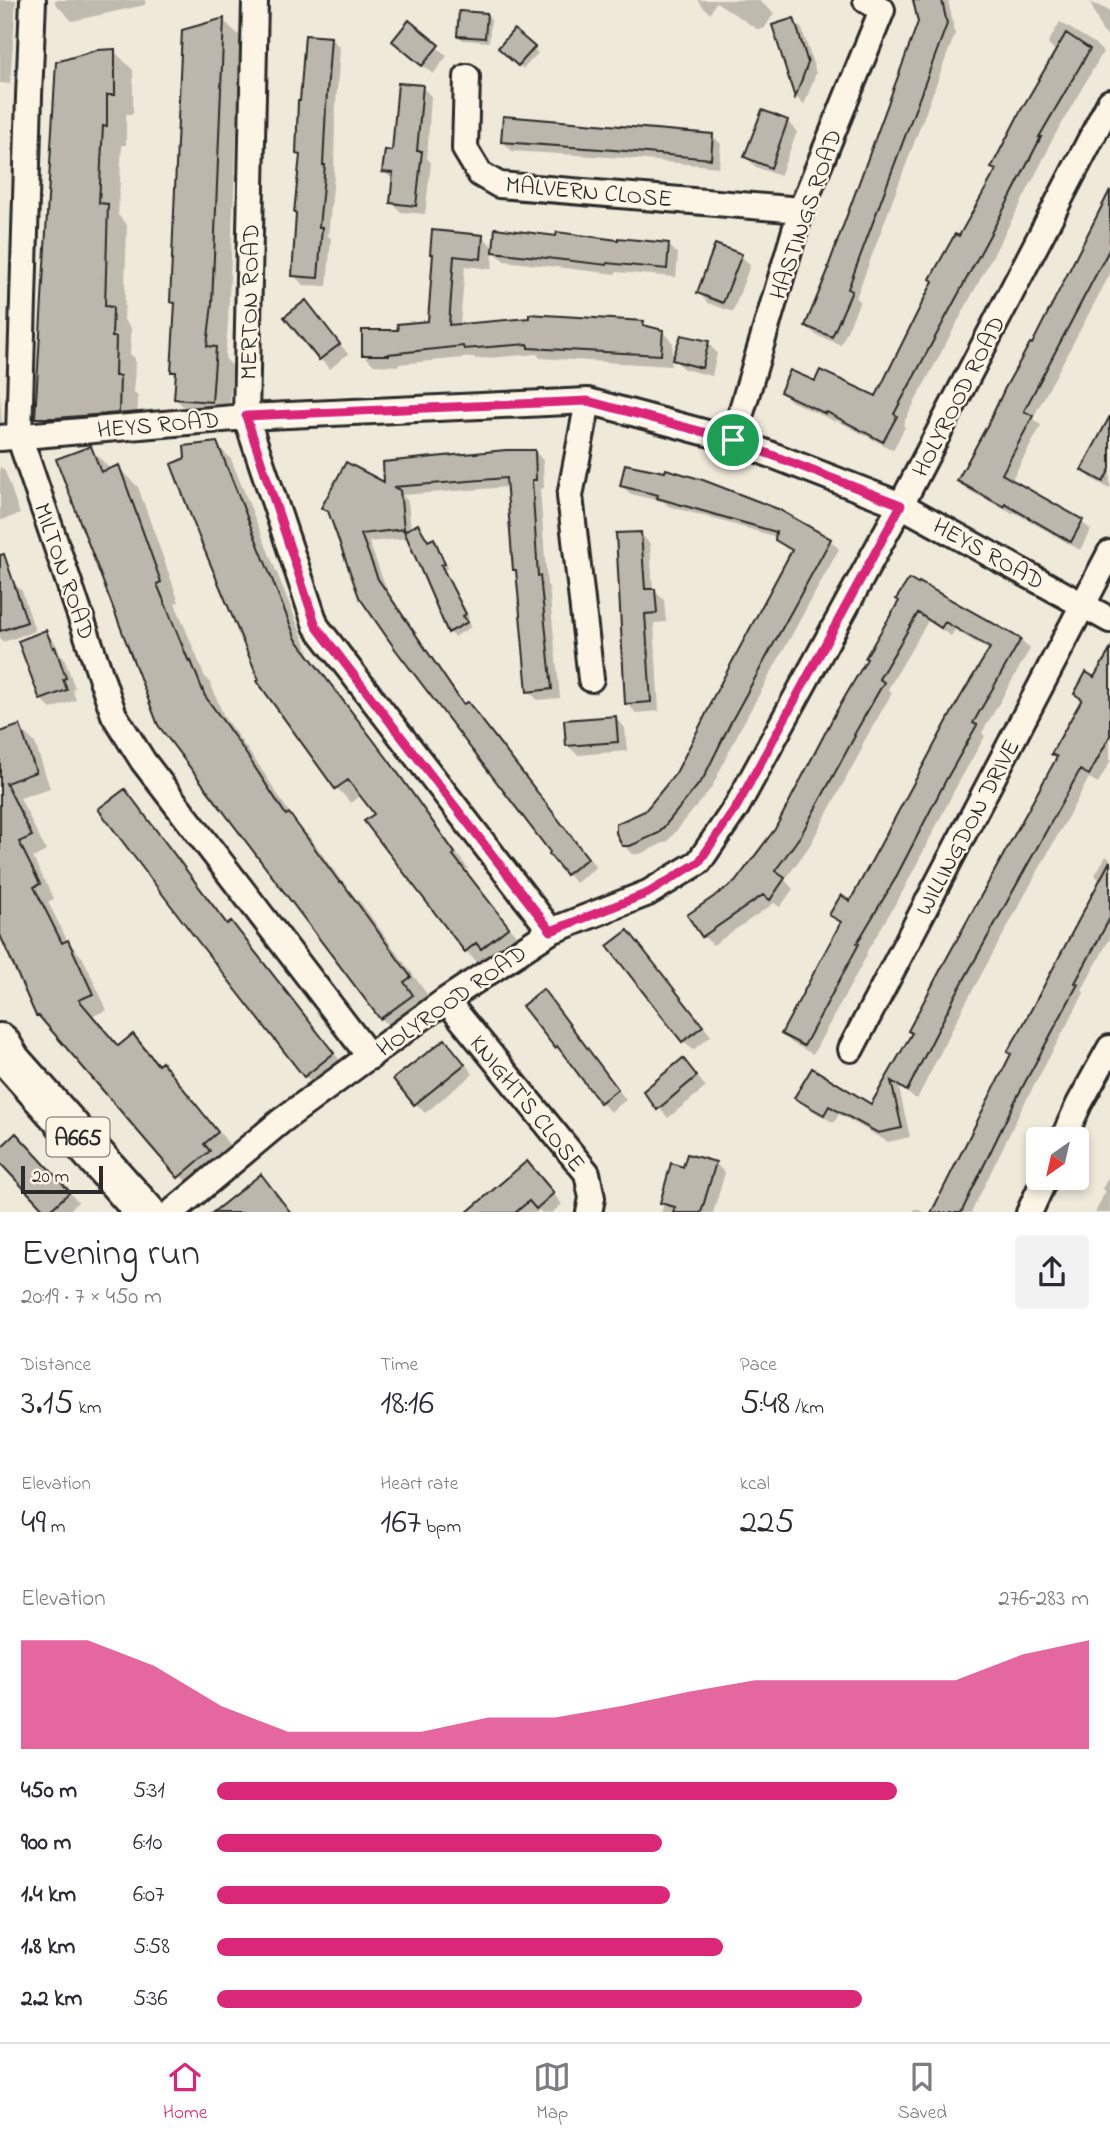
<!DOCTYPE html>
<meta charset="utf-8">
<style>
:root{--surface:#fff;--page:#f2f2f3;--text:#2b2b33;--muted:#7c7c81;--line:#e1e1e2;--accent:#db2777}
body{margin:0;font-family:"Indie Flower",sans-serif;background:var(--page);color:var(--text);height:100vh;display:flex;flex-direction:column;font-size:26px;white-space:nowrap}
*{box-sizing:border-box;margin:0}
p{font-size:23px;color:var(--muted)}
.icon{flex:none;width:38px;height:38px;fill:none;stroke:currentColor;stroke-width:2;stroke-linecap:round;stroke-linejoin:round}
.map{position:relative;height:1212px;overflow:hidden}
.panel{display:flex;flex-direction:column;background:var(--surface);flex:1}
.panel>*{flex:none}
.needle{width:46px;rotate:214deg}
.tools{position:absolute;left:1026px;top:1127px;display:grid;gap:14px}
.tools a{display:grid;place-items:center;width:63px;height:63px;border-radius:7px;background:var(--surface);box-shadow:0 4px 10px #0003;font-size:35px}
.scale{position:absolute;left:21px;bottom:18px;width:82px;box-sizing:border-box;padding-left:7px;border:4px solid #2b2b2b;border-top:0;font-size:19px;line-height:24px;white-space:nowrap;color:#2b2b2b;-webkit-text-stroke:5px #fcf5e5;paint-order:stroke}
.pin{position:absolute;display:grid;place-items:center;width:60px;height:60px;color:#fff;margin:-30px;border:4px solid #fff;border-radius:50%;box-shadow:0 2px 7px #0007}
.round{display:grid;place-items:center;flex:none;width:74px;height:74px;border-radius:7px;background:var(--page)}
.head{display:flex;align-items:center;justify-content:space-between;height:119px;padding:0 21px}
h1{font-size:38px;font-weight:600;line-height:52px}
.stats{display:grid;grid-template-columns:repeat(3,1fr);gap:10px;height:119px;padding:7px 21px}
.stats div{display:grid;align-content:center}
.stats b{font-size:35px;font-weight:600}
.stats small{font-size:19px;font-weight:400}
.stats p{font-size:19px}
.chart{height:196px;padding:14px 21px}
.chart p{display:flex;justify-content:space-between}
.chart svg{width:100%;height:126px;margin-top:7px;fill:var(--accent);opacity:.7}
ul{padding:0 21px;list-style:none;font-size:23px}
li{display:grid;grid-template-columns:112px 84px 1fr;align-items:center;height:52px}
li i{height:18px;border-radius:9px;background:var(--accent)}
.dock{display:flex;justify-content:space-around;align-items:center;height:98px;border-top:2px solid var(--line);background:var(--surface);font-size:19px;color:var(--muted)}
.dock a{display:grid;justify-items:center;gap:4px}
.dock .selected{color:var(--accent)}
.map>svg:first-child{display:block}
.shadow{fill:#0003}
.building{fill:#bcb7ac;stroke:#2b2b2b;stroke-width:2}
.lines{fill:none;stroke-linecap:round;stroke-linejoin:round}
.minor-casing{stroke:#2b2b2b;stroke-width:30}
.primary-casing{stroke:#2b2b2b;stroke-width:44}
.minor{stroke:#fcf5e5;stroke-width:24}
.primary{stroke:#fcf5e5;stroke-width:38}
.route-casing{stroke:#fff;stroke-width:14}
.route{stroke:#db2777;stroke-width:9}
.labels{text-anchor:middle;stroke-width:5;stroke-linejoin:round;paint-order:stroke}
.shield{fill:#fcf5e5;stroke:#6a6863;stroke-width:2}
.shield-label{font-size:23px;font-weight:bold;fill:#2b2b2b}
.street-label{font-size:24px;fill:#2b2b2b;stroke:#fcf5e5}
</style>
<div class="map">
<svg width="1110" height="1213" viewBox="0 0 1110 1213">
<rect width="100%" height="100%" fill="#efe9da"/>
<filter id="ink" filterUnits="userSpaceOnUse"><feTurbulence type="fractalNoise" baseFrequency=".0143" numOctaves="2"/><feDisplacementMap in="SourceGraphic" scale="14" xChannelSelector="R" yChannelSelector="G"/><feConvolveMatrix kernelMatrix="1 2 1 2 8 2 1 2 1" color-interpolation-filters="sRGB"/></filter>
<g filter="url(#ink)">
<path class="shadow" d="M0 0H16L10 84 0 83Z
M55 0H145V5L72 21 55 3Z
M697 0H758L774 13 764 29H757L716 2 710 14Z
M915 0H948L955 34 856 298 860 301 841 345 816 335 807 326 831 268 920 23Z
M1090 2 1110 11V38L1102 31Z
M486 15 491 19 489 42 463 40 459 35Z
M223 20 241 37 228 322 225 358 232 366 229 418 193 416 176 399 178 376 173 371 177 306 172 302Z
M793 20 802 29 816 73 804 105 796 97 774 26Z
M1060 22 1094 43 1103 52 1048 147 1049 148 1022 201 903 424 905 427 893 450 836 420V422L791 401 782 392 815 384 876 399 960 238 997 171 994 168 1056 52 1048 43Z
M409 23 447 56 433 74 404 51Z
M515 32 538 53 523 69 500 48Z
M331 38 340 48 335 118 334 177 328 236 331 238 327 286 303 285 294 275 302 157 298 154Z
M114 51 133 70V114H126V145H122L118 215 127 225 124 320 131 328 130 354 135 358 134 392 138 397 137 424 56 429 37 410Z
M422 87 431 96 427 158 431 163 425 214 401 212 391 202 394 181 384 171Z
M763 112 788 122 797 132 780 176 756 167 746 157Z
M712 135 721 144 719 167 624 158 512 151 503 142Z
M1110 195V274L1033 418 1041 426 1011 481 1082 522 1091 530 1080 550 1014 512 1013 514 968 490 959 481 1033 346Z
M483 237 495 249 558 238 668 245 678 254 676 277 616 272V274L504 261 493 250 492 269 465 266 460 325 643 323 648 328 662 331 673 343 671 366 540 358 537 354 476 359 474 357 399 364V366L374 365 363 354 399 332 429 322 434 255Z
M741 256 750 265 733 312 708 303 699 293Z
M306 302 348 354 330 369 320 359Z
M708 343 717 353 712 376 684 369 674 360Z
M0 390 2 426H0Z
M1110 419V489L1092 479 1083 469Z
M216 444 231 459 310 655 401 775 468 869 466 870 522 943 481 966 466 951 366 822 377 814 361 795 351 803 337 788 260 682Z
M90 448 111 470 118 467 138 487 179 602 175 603 205 677 210 682 224 717 260 767 296 823 308 835 349 891 361 903 429 997 421 1002 431 1015 400 1037 381 1018 160 724Z
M534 451 543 460 544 488 540 489 547 585 549 587 560 698 538 700 529 692 518 572 514 569 509 487 402 495 408 501 411 529 418 526 429 542 434 540 438 545 448 568 444 570 467 613 469 619 466 620 471 627 454 637 450 632 409 538 369 542 387 590 465 705 476 713 596 867 576 883 567 874 332 515 323 507 386 485Z
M0 466 5 471 20 514 2 520 0 519Z
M622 486 778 511 830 540 839 549 739 731 712 787 668 841 640 854H632L623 845 677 774 793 552 785 548 777 537 668 506 664 502 631 494Z
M641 534 650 544 653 590 664 600 666 622 654 623 659 711 636 713 627 703Z
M12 581 22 591 35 631 3 642 0 639V585Z
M901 602 1020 640 1030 649 982 733 985 736 955 789 903 891 866 953 867 955 813 1054 792 1043 783 1033 842 925 832 915 851 903 990 651 955 630 951 636 928 621 888 689 892 693 862 745 863 747 810 845 785 880 793 889 780 907 774 903 713 945 703 936 689 916 737 883 776 830Z
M46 632 55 642 60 654 64 658 75 688 72 689 76 700 51 709 41 699Z
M1110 682V762L1098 783 1089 778 964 1006 917 1099 899 1088 910 1137 888 1142 839 1114 834 1123 806 1107 796 1098 871 1106 913 1034 1058 758 1054 754 1083 701 1076 693Z
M615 718 625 728 627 751 578 755 568 746Z
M19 727 35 743 50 788 20 798 46 851 33 858 54 899 48 902 68 942 83 958 107 1010 93 1016 119 1048 133 1036 160 1066 161 1064 177 1079 232 1148 195 1192 54 1031 37 1015 0 931V734Z
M125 791 137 803 229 925 231 923 243 936 345 1067 317 1088 305 1076Z
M1106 856 1110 859V938L1082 990 1084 993 1022 1108 971 1213H933L1101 882 1095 875Z
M628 933 638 942 711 1036 693 1050 683 1040Z
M543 992 552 1001 626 1100 610 1112 601 1102 566 1056 556 1047Z
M454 1050 473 1074 425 1113 415 1103Z
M692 1070 706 1087 668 1118 645 1092Z
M26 1145 78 1202 67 1213H48L0 1160V1151Z
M715 1163 725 1173 713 1213H661L664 1204 662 1202 684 1169Z
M536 1173 562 1204 552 1213H542L539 1210 536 1213H469Z
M1110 1174V1213H1095L1105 1192 1102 1189Z
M915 1208 925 1213H913Z"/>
<path class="building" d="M913 0H942L947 24 848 289 852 291 832 337 805 326 829 268 828 267 918 22Z
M459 11 487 13 485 38 457 36Z
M224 18 212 304 207 346 216 347 212 402 174 399 176 372H171L175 303 170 302 182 30Z
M794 18 808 63 795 98 772 25Z
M409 20 439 45 422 66 392 41Z
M514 29 535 47 518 66 498 48Z
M1066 33 1090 49 1039 137H1041L1013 192 894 414 897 416 883 442 827 412 826 414 780 392 790 370 815 381 820 370 876 396 933 281 930 279 955 234 959 236 996 170 991 168 1021 110Z
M305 35 331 37 326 107 323 165H325L319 227H322L318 278 292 276 296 214 294 213 300 155 296 154 298 101H300Z
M115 49V95H107V126H103L99 203 108 204 105 306 113 307 112 337H116L115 376H120L119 413 55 418H35L56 62 97 50Z
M398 83 423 85 417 151H422L416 206 390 203 393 173 382 172 385 150 392 151Z
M762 110 788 120 771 168 744 157Z
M503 116 713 134 711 159 614 150 501 142Z
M1110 190V248L1024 411 1033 416 1002 474 1083 520 1071 542 1005 504 1004 507 957 481 989 422 1005 388 1030 343 1032 344Z
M495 228 556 236 557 232 618 240V238L669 243 667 269 607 263V265L493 252Z
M432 230 483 235 481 259 454 256 449 325 529 318V314L644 321 643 325 663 330 661 355 528 348V344L464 349 463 346 389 354V355H362V330H398L397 324 428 321 433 254H430Z
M715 244 742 254 723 303 697 293Z
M306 300 340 344 319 360 284 317Z
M681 335 709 341 702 368 672 360Z
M1110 416V469L1103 482 1081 470Z
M217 442 296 639 387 758 455 853 453 855 509 927 481 949 476 943 465 952 364 821 374 814 348 780 335 789 257 681 259 680 199 537 171 464 185 458 184 446Z
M91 446 101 472 119 465 161 582 157 584 189 662 191 661 205 696 241 746 286 815 289 813 340 883 342 882 411 977 404 982 413 995 380 1019 158 725 56 459Z
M506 450H535L536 480H532L538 576H540L552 689 527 692 516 570H513L506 478 393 487 400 490 404 529 361 534 378 579 463 704 468 702 588 858 566 875 549 854 550 852 395 649 359 597 328 511 321 508 346 462 384 482 383 462Z
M625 464 665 472 666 469 703 480 778 509 831 539 731 722 703 779 659 833 630 846H622L616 833V824L645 811 676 773 711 704 710 703 792 550 775 540 776 532 657 498 658 495 620 486Z
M418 524 428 541 434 538 445 564 441 565 466 614 463 616 468 622 448 633 404 531Z
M641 532 645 589H655L657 613 645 614 651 702 625 704 616 533Z
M4 554 27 622 0 631V555Z
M909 579 918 584 919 582 1021 639 973 723 977 725 946 780 894 881 857 943 859 944 804 1046 781 1034 841 922 829 915 841 895 850 901 958 701 990 648 945 622 941 628 918 613 879 679 884 682 854 735 855 736 801 835 775 871 785 878 770 900 763 895 702 937 687 915 735 882 775 829 836 712 867 659 865 658 899 601 896 599Z
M46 630 53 648 55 647 66 678 63 679 67 690 40 700 18 641Z
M1110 650V736L1089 775 1080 770 955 996 907 1091 891 1081 902 1128 878 1133 829 1106 824 1115 794 1098 812 1068 871 1104 912 1033 908 1031 943 965 1057 757 1051 754 1082 699 1074 694 1086 672 1094 677Z
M616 716 618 742 566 746 564 720Z
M20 725 36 772 6 783 32 836 19 842 40 884 34 887 62 943 68 940 93 994 79 1000 118 1046 133 1034 158 1065 162 1062 218 1132 204 1144 210 1151 178 1178 39 1016H36L0 935V732Z
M125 789 227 924 231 921 334 1053 304 1077 197 940 98 809Z
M1110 861V918L1075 983 1078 984 1015 1101 961 1213H931L1011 1054 1007 1052 1022 1027Z
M628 930 703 1026 682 1042 607 946Z
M543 989 618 1089 600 1103 557 1046 555 1048 522 1006Z
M445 1039 465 1064 414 1105 393 1079Z
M683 1058 697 1076 657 1110 643 1091Z
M16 1133 70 1192 47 1213 0 1163V1148Z
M687 1154 716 1162 701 1213H673L675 1207 660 1203 671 1163 683 1167Z
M527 1161 554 1193 536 1209 529 1201 515 1213H466Z
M261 1174 291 1213H212Z"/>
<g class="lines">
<defs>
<path id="minor" d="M33 0 29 96 19 436 114 715 143 761 370 1057
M255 1 246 417 316 626 551 931
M467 77 465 149 480 174 499 185 801 210
M588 401 570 496 591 679
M0 438 246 417 588 401 733 440 901 505 1110 620
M733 440 801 210 882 10 866 0
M446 1000 587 1173 592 1198 589 1213
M851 1049 1110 553
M1063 1139 1079 1104 1110 1048
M171 1213 281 1121 446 1000 551 931 648 893 699 862 737 806 901 505 1110 102
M1029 1213 1045 1178"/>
<path id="primary" d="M0 1043 11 1061 146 1213"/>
</defs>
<use href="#minor" class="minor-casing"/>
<use href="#primary" class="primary-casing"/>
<use href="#minor" class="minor"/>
<use href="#primary" class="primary"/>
</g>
</g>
<g class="lines" filter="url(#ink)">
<defs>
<path id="route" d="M588 401 733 440 901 505 737 806 699 862 648 893 551 931 316 626 246 416Z"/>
</defs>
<use href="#route" class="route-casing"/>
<use href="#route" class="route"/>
</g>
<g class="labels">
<rect class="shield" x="46.5" y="1117.5" width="63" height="39" rx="5"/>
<g class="shield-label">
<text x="78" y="1145">A665</text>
</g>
<g class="street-label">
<text transform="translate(589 191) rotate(5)" y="8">MALVERN CLOSE</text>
<text transform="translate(805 214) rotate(-71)" y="8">HASTINGS ROAD</text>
<text transform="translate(249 302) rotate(-89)" y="8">MERTON ROAD</text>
<text transform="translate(958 396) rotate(-63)" y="8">HOLYROOD ROAD</text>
<text transform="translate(158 424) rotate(-5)" y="8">HEYS ROAD</text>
<text transform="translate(989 553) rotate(29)" y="8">HEYS ROAD</text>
<text transform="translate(65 571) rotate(71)" y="8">MILTON ROAD</text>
<text transform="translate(967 827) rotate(-62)" y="8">WILLINGDON DRIVE</text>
<text transform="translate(451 1000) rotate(-35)" y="8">HOLYROOD ROAD</text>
<text transform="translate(528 1103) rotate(51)" y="8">KNIGHT'S CLOSE</text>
</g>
</g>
</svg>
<div class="tools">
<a><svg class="needle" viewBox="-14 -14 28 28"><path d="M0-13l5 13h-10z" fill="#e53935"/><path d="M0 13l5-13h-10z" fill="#7c7c81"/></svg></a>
</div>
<div class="scale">20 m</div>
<div class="pin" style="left:733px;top:440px;background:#1e9e55"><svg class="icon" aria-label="arrive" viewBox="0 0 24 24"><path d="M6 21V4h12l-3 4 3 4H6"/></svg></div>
</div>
<section class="panel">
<div class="head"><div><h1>Evening run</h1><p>20:19 · 7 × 450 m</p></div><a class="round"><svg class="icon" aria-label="share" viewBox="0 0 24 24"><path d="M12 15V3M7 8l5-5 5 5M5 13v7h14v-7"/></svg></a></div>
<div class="stats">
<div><p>Distance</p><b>3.15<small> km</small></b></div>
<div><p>Time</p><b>18:16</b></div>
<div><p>Pace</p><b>5:48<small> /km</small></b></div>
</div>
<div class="stats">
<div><p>Elevation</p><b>49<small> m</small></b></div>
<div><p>Heart rate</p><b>167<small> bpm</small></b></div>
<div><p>kcal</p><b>225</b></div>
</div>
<div class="chart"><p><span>Elevation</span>276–283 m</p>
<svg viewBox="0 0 160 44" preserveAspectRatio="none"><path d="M0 44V6L10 6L20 15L30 29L40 38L50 38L60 38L70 33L80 33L90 29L100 24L110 20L120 20L130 20L140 20L150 11L160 6V44z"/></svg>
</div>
<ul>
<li><b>450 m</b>5:31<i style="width:78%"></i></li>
<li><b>900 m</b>6:10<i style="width:51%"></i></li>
<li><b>1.4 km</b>6:07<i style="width:52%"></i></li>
<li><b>1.8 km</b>5:58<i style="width:58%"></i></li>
<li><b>2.2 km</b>5:36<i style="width:74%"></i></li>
</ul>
</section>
<nav class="dock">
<a class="selected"><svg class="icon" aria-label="home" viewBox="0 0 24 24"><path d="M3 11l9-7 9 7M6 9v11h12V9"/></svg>Home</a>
<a><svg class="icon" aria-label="map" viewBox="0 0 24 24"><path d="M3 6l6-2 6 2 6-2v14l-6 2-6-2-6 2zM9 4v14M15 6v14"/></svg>Map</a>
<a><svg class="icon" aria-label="saved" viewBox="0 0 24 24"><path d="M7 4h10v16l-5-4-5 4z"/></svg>Saved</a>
</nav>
